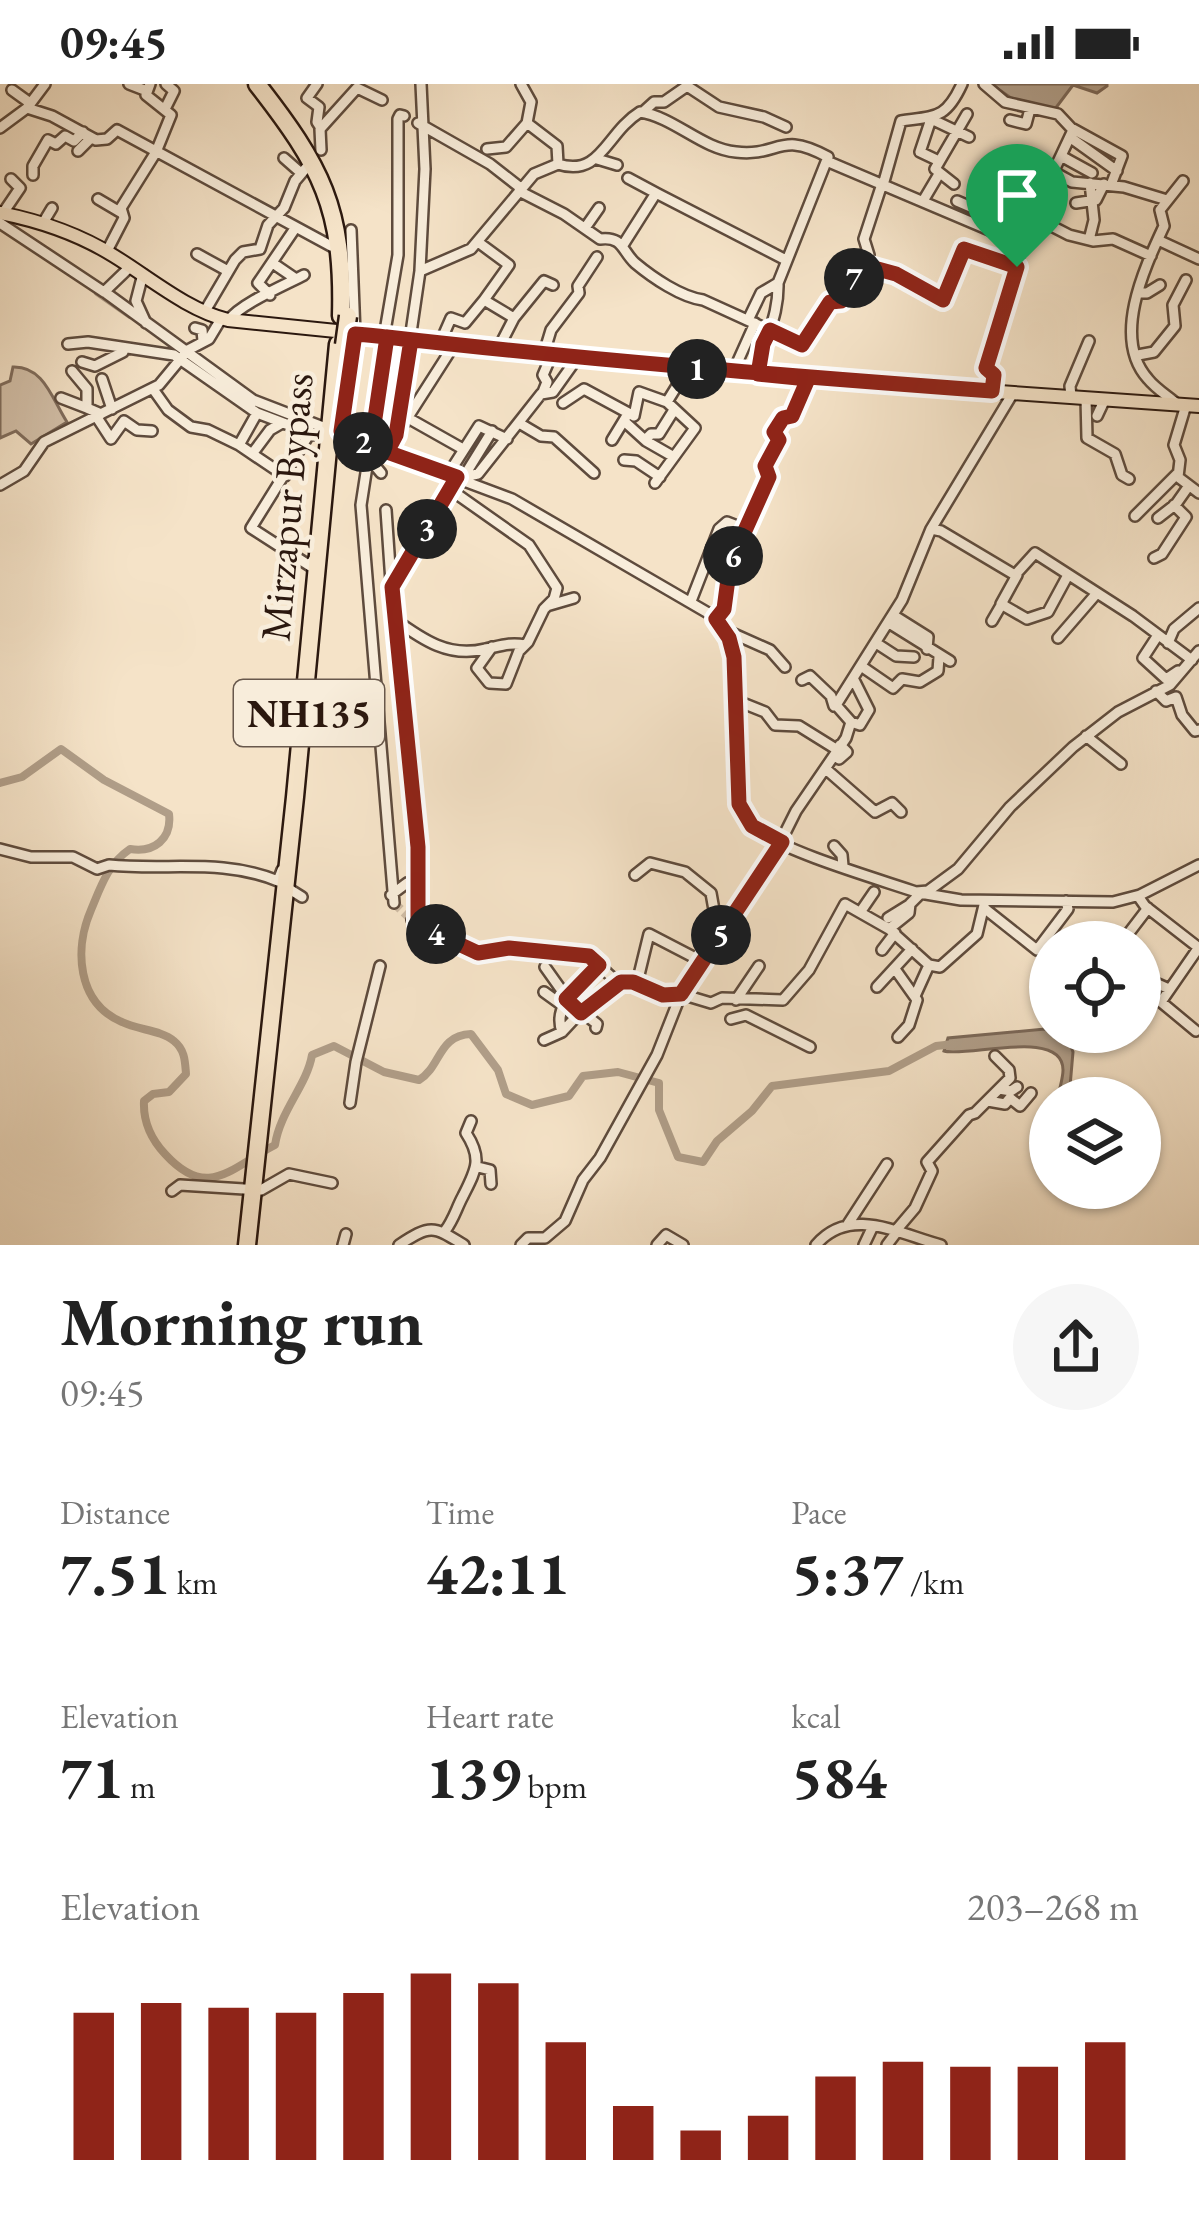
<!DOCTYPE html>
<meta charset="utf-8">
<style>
:root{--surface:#fff;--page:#f6f6f6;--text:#222;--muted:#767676;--accent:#8f2418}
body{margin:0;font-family:"EB Garamond",serif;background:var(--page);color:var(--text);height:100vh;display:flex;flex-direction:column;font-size:45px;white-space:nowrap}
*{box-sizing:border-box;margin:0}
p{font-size:39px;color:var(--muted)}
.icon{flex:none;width:66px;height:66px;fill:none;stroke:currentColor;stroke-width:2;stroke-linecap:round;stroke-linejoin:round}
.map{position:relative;height:1161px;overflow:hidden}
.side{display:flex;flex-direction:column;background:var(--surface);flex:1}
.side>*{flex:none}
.tools{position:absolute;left:1029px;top:837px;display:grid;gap:24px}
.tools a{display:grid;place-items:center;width:132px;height:132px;border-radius:50%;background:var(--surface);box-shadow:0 3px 9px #0004;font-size:60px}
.pin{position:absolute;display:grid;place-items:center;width:102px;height:102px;color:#fff;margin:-123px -51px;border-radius:50% 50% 50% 0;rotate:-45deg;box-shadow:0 0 12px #0007}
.pin .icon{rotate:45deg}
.km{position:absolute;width:60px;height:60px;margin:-30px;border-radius:50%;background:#222;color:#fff;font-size:33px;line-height:60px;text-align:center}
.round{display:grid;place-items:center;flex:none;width:126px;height:126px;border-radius:63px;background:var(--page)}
.headline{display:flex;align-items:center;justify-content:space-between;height:204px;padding:0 60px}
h1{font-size:66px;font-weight:700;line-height:90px}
.stats{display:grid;grid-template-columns:repeat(3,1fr);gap:18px;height:204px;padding:12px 60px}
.stats div{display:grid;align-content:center}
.stats b{font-size:60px;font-weight:700}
.stats small{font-size:33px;font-weight:400}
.stats p{font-size:33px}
.chart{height:336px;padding:24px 60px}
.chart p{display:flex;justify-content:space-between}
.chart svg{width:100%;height:216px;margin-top:12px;stroke:var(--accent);stroke-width:6}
.status{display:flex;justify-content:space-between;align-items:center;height:84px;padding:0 60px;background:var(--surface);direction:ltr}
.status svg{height:33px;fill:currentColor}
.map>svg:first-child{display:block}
.green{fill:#d3c0a9;stroke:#7f6c5c;stroke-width:3}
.water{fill:#b09e89;stroke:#7b6858;stroke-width:3}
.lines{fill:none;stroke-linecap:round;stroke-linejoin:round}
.canal{stroke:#b09e89;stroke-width:6}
.river{stroke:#b09e89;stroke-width:8}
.minor-tunnel{stroke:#cdbaa3;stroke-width:9;stroke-dasharray:9 4.5;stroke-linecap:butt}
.minor-casing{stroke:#5e4b3d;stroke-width:14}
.major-casing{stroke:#2b180f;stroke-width:16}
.highway-casing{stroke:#2b180f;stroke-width:21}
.minor{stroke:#f8eddb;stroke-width:9}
.major{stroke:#f5e3c8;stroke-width:12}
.highway{stroke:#f5e3c8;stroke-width:16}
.highway-bridge-casing{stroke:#2b180f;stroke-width:21;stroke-linecap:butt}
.highway-bridge{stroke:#f5e3c8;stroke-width:16}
.route-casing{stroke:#fff;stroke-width:24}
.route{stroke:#8f2418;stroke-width:15}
.labels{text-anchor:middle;stroke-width:9;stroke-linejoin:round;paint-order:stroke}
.shield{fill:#f8eddb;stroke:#68584c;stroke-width:3}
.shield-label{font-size:39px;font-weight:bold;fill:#2b180f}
.street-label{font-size:42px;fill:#2b180f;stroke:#f8eddb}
</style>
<div class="status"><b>09:45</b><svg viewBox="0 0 49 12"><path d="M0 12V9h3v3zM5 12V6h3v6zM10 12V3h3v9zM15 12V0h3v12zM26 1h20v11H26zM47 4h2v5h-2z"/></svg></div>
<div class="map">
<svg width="1199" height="1161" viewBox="0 0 1199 1161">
<rect width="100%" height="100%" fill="#f5e3c8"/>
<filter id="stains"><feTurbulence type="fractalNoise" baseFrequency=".00167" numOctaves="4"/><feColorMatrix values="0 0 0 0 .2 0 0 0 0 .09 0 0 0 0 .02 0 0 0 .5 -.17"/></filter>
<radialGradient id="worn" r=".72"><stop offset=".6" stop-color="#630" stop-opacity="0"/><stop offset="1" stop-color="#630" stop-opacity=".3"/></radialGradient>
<path class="green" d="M13 283C44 282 52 315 67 338L31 360 16 347 0 354V301L10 297Z"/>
<path class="water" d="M991 0H1107V2L1097 9 1073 1 1055 25 1011 14Z
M1045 945 1067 952 1073 968 1069 1014H1058C1059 1005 1063 995 1063 986 1063 943 966 974 944 967L948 954Z"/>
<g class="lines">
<path class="canal" d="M97 209 130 232
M253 320 307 344
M331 353 392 375"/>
<path class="river" d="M0 699 22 693 61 665 104 696 169 730C172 755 154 769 130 765 108 780 101 802 91 826 74 865 77 919 122 938 138 946 161 946 174 957 185 966 185 977 186 990L169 1008 153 1010 144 1017C143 1037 151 1055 165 1070 208 1117 230 1084 275 1061 280 1027 307 1001 312 971L334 962 384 988 419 996C441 983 438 951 471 950L498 986 506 1010 532 1021 569 1012 583 992 618 988 659 999V1026L678 1073 703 1078 717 1057 752 1027 772 1002 889 987 936 962 954 960"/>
<path class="minor-tunnel" d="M394 819 412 836"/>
<defs>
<path id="minor" d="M129 0 147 7
M317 0 307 14 319 23 317 38 321 44
M984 0 1005 18 1058 30 1073 46 1020 159 1018 180 986 282 994 291 992 307
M12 6 30 19
M166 23 174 7 166 0
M27 24 52 32 96 56 107 55 117 46 331 162
M643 28 654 18H664L687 2 719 23 764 33 786 43
M929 34 969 53
M931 35 920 68 939 77
M1010 36 1026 40 1030 25
M418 39 490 80 522 105
M0 44 27 24 45 0
M1073 45 1122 72 1111 101
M1071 54 1117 87
M487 65 506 63 527 39
M321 66 320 45 357 4 382 16
M78 67 91 54
M1061 72 1092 89
M284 74 301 89
M597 75 617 81
M829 78 1020 159
M558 80C601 94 606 49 640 28 674 33 702 65 736 68 780 73 779 46 828 73L778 199 761 209 748 236
M33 91V82L48 56 56 60 65 52 74 57 83 48
M628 94 656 109
M954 100 935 85 967 30
M883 101 901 37C936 32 946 35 962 0
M1007 106 1028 74 1072 98 1124 103 1167 116
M519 107 564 130 600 155C623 152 622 167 635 179 653 194 681 213 703 216L802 261C811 242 820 220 841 217L869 171 864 155 882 100
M98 115 120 128
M923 117 939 90
M957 117 980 127
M1076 119 1096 116 1104 100
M3 129 20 104 11 95
M1032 132 1069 151 1093 157 1113 155 1151 172
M0 139 104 208 131 182
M43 139 52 124
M585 144 599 124
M992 145 997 122
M351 146 355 250 342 347 377 364
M1008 155 1016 125
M1089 156 1094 136 1090 99
M1158 156 1199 175
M478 158 509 181 484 216
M623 161 656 109 784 175
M107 167 124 134 121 124 156 68 171 31 146 11 150 0
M197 170 228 187
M863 181 896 190 943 216 964 165 1017 183
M277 182 296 195
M420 186 425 85 421 0
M143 190 136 217 146 239
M106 209 253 316 323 343 325 352
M1138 209H1147L1160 201
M270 211 258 199 296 143
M205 227 235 176 243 168 260 165 268 141 284 124 295 97 306 84
M229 236C240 220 285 201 304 191
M195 244 202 246 203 257
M384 253 398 171V35L400 31 404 32
M387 253 361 421 394 819
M440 259 451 234 465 239 484 216 514 234
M68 260 88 258 174 271 257 329 315 351
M498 265 514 234 544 197 553 201
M544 269 551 246 579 209 578 202 597 173
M1138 271 1154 268 1175 242 1173 221 1186 196
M82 278 95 282 123 268
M72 287 87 305V324L101 330
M733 288 755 239
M758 290C763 255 779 235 778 199
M102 295 112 325
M153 305 168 326 191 343 208 346 239 361 285 392
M543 308 547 298 543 291 552 270
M1071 313 1070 302 1089 257
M61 314 87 324
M1086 314 1087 354 1115 370 1122 391 1129 395
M563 319 584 305 634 332 639 308 667 318
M1177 320C1168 312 1156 305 1148 295 1111 254 1145 183 1164 142L1160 126 1183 97
M1186 321 1174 361 1180 376 1178 393 1199 409
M96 332 111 355 124 337 137 346 152 347
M1097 332 1105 315
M408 334 463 365
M624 337 646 357 674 373
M519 339 541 352 554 353 594 389
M399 347 454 261
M310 349 251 444 310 482 313 476
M396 351 420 187 471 165 534 90 558 80 557 62 527 39 531 18 521 0
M612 356 626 333
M645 356 651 350H659L674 326
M239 361 257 329
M384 367 512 415 715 533 733 566 737 715C741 727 746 738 757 746 785 768 878 795 916 808L928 807 958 785 1010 723 1073 663 1118 628 1170 601 1199 567
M252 370 270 346 282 339
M367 372 381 389
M624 376 636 377 660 393
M449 389 479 342 507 355
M463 393 478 390 541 310 553 308 578 273
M463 394 492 347
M655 399 695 344 667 318 688 284
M0 401 24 387 44 358 159 301 188 266 209 255 221 235
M453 403 393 498 394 535C423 556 449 574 485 565 500 562 510 558 525 561
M451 406 529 461 557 504 554 515 544 525 528 558 519 567 506 600 489 599 477 584 492 563
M386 426 391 498
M1135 432 1177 390
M1158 434 1176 420 1188 403
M931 445 941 447 1015 491 1035 469 1133 532 1192 576
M1154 474 1162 470 1186 433 1174 421
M1017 491 1001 520 1027 535 1048 528 1068 491
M691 517 719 445 727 438 745 445
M550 521 574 514
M893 531 928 553 927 565
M716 534 724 525 730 480 769 393 765 383 779 356 774 348 783 334H790L808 295
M395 536 419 763 418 841
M992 537 1003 518
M889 539 950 577
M725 546 770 566 785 583
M1158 551 1143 574 1166 595 1178 587
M1058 554 1097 509
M876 559 896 572 914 573
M1168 559 1174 545 1199 524
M861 582 893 604 902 595 920 598 938 587 939 573
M802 596 810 592 831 612 834 622
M1156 607 1166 617 1176 613 1182 631 1195 647 1199 646
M735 616 765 628 775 641 799 642 836 665
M304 618 321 611
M851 638 860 641 869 626 853 594
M1086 652 1121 680
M839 675 847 668 840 661
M827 686 875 728 892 719 901 728
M834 762 842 771 843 782
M0 765 31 773H73L97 785 109 781C167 787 222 774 278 797L282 786
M635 791 650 779 685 788 711 809 714 826 731 834
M286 803 302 813
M920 809 961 816 1113 818 1140 811 1199 781
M921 809 910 820 909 829 889 845 929 881 940 883 977 850 985 817
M391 811 407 799
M1138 812 1145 822 1199 864
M984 824 1037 866 1068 825 1066 817
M861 827 874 808
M888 834 909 821
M412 836 422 844 478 869 509 864 589 872C606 882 613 908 638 895L649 850 703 878
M1122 858 1148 824
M882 866 895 849
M545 883 567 914
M895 885 917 916 909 941 898 953
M1140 892 1169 905
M633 898 663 911 681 910
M877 903 912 865
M544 908 562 921
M681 910 711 919 722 914 783 916 809 886 845 820 889 845
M915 912 929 881
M567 916 597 940 596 944
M736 916 759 882
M731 935 746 931 810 963
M1196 947 1161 918 1199 863
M562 948 589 919 621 898
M544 956 562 948C552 919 580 903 599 881
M999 1005 1011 1007 1017 1003
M988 1017 1005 1020 1010 1014 1020 1022 1031 1009
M350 1019 356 978 380 882
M478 1083 490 1086 491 1100
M172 1107 180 1101 261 1106 289 1090 332 1099
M848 1140 887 1080
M898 1144 915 1124 932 1087 927 1078 969 1031 975 1029 1010 994 1009 986 995 972
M445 1147C454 1135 456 1125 463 1112 476 1086 483 1075 466 1049L471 1037
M343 1161 346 1150
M399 1161C431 1140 433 1142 464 1161
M521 1161 528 1154H545L565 1137 583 1096 600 1074 657 971 683 905 768 783 796 727 846 654 851 638 836 621 902 516 931 445 1013 309
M657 1161 666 1151 683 1161
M816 1161C850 1121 899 1150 941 1161
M864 1161 873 1142
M887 1161 899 1145"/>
<path id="major" d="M0 129C40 137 79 150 114 172 150 194 187 226 228 236L798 294 1199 322"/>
<path id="highway" d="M257 0C321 82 344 124 341 232
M247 1161 295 713 338 260"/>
</defs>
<use href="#minor" class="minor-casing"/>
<use href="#major" class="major-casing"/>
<use href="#highway" class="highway-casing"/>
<use href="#minor" class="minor"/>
<use href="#major" class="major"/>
<use href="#highway" class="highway"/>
<defs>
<path id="highway-bridge" d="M344 261 348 232"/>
</defs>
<use href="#highway-bridge" class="highway-bridge-casing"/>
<use href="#highway-bridge" class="highway-bridge"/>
</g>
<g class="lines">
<defs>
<path id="route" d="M1017 183 986 284 994 291 992 307C790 292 588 276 387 253L371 361 341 347 355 250C373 251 392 254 411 256L396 351 387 368 457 393 392 503 418 763V841L478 869 509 864 589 872 599 881 566 915 581 929 621 898H633L663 911 681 910 782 758 752 742 739 720 734 573 729 554 716 535 724 525 730 480 769 393 765 382 779 356 774 348 783 334 792 332 808 295 758 290 763 260 770 246 802 261 830 218 841 217 863 181 896 190 943 216 964 165 1017 183"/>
</defs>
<use href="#route" class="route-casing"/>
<use href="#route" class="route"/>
</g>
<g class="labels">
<rect class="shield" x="234" y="596" width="150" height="66" rx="9"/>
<g class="shield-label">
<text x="309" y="643">NH135</text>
</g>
<g class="street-label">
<text transform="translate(286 423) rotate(-85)" y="15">Mirzapur Bypass</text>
</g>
</g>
<rect width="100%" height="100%" filter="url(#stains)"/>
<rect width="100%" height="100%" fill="url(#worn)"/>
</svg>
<div class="tools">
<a><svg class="icon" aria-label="locate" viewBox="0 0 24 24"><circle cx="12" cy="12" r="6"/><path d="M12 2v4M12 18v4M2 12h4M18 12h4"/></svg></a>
<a><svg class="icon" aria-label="layers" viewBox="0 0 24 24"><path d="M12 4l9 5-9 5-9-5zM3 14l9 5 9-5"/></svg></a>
</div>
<div class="pin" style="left:1017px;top:183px;background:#1e9e55"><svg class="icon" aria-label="arrive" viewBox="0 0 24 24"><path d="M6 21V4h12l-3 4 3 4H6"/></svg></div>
<b class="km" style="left:697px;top:285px">1</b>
<b class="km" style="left:363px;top:358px">2</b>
<b class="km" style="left:427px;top:445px">3</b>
<b class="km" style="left:436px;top:850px">4</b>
<b class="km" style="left:721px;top:851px">5</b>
<b class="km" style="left:733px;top:472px">6</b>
<b class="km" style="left:854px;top:194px">7</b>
</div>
<section class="side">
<div class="headline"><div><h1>Morning run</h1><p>09:45</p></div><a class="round"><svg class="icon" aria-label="share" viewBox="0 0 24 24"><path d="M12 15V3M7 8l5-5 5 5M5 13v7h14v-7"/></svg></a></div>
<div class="stats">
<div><p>Distance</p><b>7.51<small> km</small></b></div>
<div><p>Time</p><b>42:11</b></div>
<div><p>Pace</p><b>5:37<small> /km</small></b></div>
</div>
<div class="stats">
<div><p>Elevation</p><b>71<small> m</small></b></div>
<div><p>Heart rate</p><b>139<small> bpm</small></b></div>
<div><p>kcal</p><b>584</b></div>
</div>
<div class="chart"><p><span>Elevation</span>203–268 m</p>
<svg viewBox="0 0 160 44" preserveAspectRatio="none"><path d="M5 44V14M15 44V12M25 44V13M35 44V14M45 44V10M55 44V6M65 44V8M75 44V20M85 44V33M95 44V38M105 44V35M115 44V27M125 44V24M135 44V25M145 44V25M155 44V20"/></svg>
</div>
</section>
